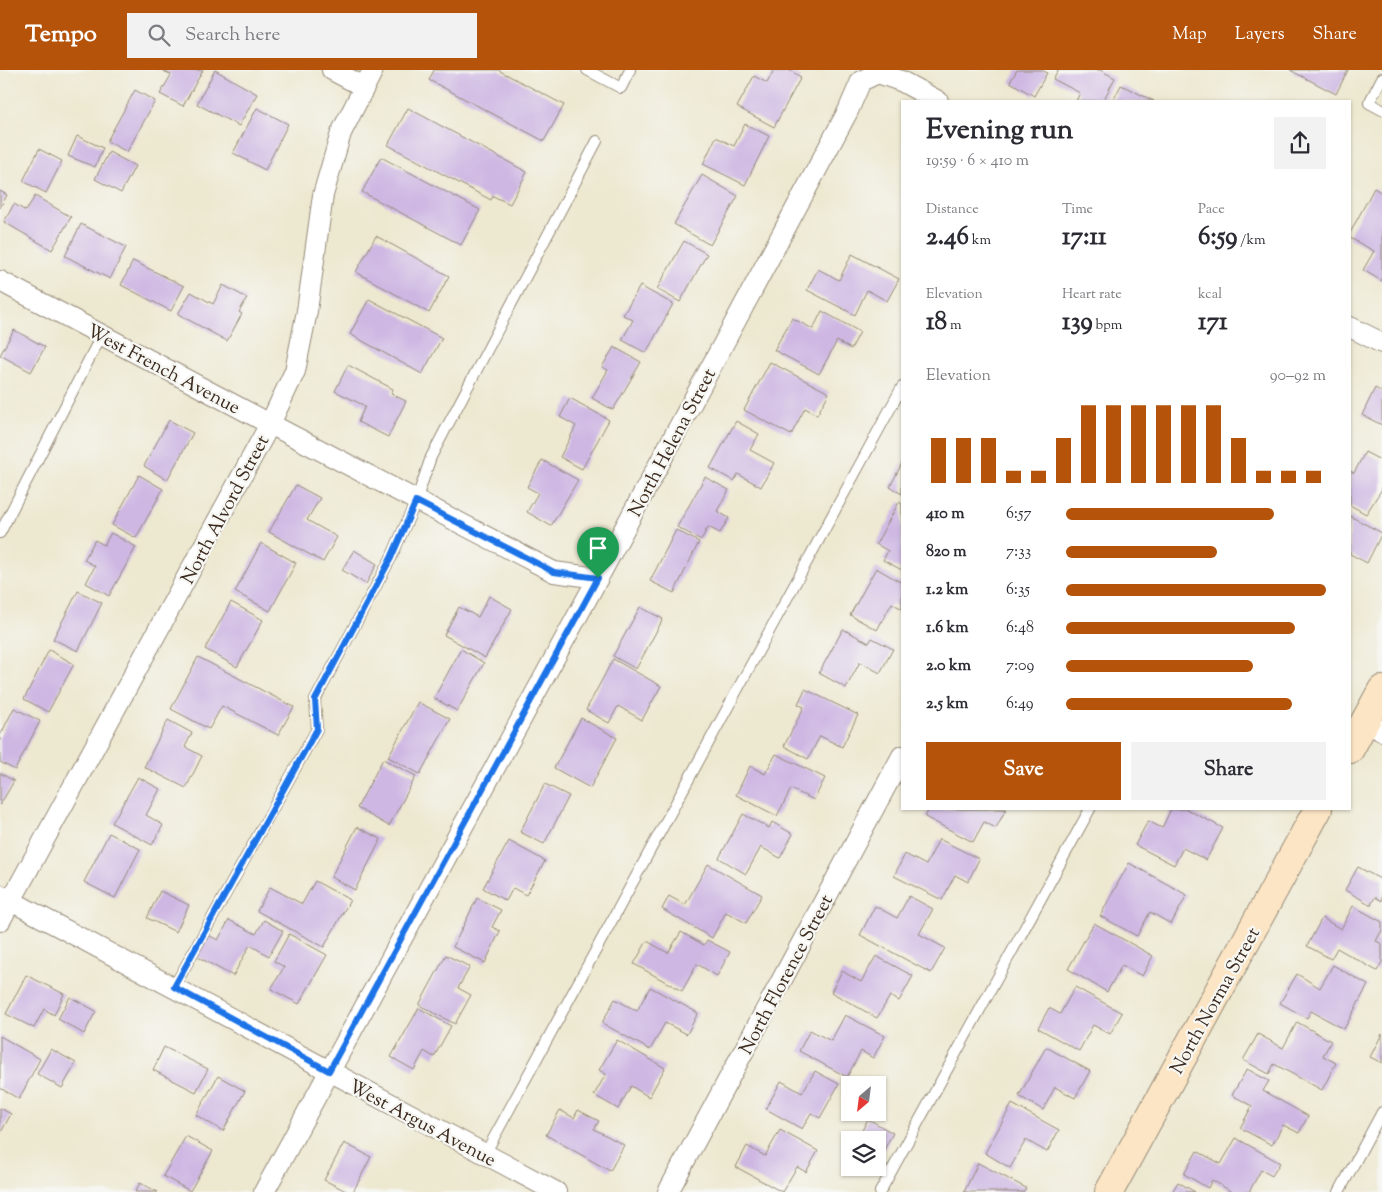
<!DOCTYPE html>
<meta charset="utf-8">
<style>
:root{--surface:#fff;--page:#f2f2f3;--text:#2b2b33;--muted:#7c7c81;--accent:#b45309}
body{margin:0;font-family:"Sorts Mill Goudy",serif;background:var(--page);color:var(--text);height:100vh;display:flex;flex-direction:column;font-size:19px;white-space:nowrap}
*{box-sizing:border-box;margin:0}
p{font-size:16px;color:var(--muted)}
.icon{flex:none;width:28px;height:28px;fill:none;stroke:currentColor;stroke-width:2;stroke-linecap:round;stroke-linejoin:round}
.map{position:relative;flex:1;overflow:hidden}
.sheet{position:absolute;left:901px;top:30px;width:450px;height:710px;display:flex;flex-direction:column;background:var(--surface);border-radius:0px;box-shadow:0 1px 4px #0004}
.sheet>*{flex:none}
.needle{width:32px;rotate:208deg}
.fabs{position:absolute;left:841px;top:1006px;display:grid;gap:10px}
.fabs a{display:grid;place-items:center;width:45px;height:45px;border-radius:0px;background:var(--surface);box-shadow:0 1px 4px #0004;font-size:25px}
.pin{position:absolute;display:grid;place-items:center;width:42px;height:42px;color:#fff;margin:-51px -21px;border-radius:50% 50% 50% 0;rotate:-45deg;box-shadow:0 0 5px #0007}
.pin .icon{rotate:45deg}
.round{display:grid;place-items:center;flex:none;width:52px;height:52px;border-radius:0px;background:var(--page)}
.head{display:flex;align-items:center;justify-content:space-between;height:85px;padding:0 25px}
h1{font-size:28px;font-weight:700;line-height:38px}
.stats{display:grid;grid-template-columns:repeat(3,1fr);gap:8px;height:85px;padding:5px 25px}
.stats div{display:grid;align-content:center}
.stats b{font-size:25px;font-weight:700}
.stats small{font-size:14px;font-weight:400}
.stats p{font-size:14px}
.chart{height:140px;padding:10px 25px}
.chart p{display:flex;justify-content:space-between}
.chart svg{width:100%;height:90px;margin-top:5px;stroke:var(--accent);stroke-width:6}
.cta{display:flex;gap:10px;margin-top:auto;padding:10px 25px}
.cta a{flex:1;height:58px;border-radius:0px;background:var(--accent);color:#fff;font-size:20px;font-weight:700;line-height:58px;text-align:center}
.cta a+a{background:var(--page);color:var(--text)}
ul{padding:0 25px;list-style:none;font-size:16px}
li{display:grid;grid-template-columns:80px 60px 1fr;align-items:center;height:38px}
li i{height:12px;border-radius:6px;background:var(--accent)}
header{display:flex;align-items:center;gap:30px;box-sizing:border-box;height:70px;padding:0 25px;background:var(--accent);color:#fff}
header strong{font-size:24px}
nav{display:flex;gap:28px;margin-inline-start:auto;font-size:18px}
.search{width:350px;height:45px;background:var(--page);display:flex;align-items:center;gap:12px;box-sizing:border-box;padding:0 18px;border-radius:0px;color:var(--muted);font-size:19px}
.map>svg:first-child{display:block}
.building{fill:#ceb7e3}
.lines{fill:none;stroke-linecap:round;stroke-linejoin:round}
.service-casing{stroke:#948977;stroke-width:12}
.minor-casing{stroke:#948977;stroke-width:22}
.secondary-casing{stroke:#948977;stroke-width:30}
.service{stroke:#fff;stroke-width:10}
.minor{stroke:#fff;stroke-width:20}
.secondary{stroke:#fce5c4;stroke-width:28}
.route-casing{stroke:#fff;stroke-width:10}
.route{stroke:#1a73e8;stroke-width:6}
.labels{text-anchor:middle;stroke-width:4.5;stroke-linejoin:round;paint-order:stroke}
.street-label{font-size:19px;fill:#3b2a1e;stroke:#f6f6f2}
</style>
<header>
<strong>Tempo</strong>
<div class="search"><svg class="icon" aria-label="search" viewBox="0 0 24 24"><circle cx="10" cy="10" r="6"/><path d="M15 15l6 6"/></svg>Search here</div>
<nav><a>Map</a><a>Layers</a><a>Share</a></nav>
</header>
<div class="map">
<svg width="1382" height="1122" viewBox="0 0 1382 1122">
<rect width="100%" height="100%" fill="#f6f6f2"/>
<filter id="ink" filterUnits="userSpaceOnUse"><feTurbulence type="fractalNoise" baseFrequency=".02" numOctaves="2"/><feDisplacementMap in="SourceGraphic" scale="10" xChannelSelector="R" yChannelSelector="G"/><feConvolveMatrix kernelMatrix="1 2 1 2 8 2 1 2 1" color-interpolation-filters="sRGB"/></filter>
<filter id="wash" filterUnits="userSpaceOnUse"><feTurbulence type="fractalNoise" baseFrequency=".0096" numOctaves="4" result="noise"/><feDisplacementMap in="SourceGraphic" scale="20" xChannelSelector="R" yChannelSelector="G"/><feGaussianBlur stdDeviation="1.12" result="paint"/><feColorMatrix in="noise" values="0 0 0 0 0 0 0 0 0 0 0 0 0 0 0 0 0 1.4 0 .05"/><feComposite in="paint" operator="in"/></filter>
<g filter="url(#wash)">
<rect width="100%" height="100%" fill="#ede8d0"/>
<g id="blocks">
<path class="building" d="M162 0H203L183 36 160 24 171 5Z
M215 0 257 24 239 56 197 34Z
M434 0H498L564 35 544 71 429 10Z
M774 0H789L801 7 774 57 737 37 754 6 767 13Z
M1017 0H1042L1047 3 1034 26 1010 12Z
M1058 0H1100L1115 8 1103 31H1076L1080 23 1053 9Z
M1290 0H1348L1336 24Z
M1121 15 1154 31H1113Z
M135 20 155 31 127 82 107 71Z
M257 38 288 54 265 100 233 83Z
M408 38 527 102 510 134 493 126 491 130 388 75Z
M745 54 769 66 745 115 703 94 716 67 734 76Z
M77 66 103 78 95 97 68 86Z
M39 79 62 91 46 123 23 111Z
M109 82 135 96 121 123 95 109Z
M381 87 480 140 461 175 362 122Z
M702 105 738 126 710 175 674 154Z
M1374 118 1382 123V211L1363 200 1374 181 1350 168V163Z
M0 121 7 125 0 138Z
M35 126 71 147 52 180 4 152 14 134 26 141Z
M81 154 126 177 110 209 65 186Z
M376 166 449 206 429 243 356 202Z
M684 171 707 184 680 232 657 219Z
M852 184 899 209 887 231 867 220 855 245 807 220 818 199 839 210Z
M133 191 184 216 171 241 121 215Z
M223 215 247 228 239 242 242 244 227 271 178 244 191 222 213 234Z
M640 216 673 234 646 283 622 270 633 250 623 245Z
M369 229 442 268 422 304 350 264Z
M822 241 860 262 851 279 837 271 819 304 774 280 792 248 813 259Z
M14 260 45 277 31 302 0 285Z
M614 277 641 292 613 340 592 328 608 300 602 297Z
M770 292 829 323 817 345 805 338 791 365 744 340Z
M348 295 393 319 391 324 406 331 388 367 358 352 365 336 335 321Z
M1375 318 1382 322V355L1362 345Z
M570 328 609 350 582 399 560 387 576 356 560 347Z
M169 350 193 363 167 410 144 396Z
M736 351 759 364 750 380 774 393 761 417 738 404 734 411 710 398Z
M1365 382 1382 391V419L1366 444 1350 435V401L1354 403Z
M542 390 578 410 551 456 527 442 538 423 527 417Z
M902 393V424L890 417Z
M139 405 163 419 136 468 112 455Z
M705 407 729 420 717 441 729 448 720 463 708 457 701 470 677 457Z
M296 415 320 428 307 450 337 467 323 492 269 462Z
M899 432 902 434V500L883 490 888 481 876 474Z
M1350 446 1382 463 1367 493 1350 484Z
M676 460 699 472 674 523 650 511Z
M111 463 136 477 109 526 86 513 95 496 84 490 95 470 104 475Z
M261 473 296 493 270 541 235 522Z
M354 480 377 494 366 514 342 500Z
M876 498 902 513V539L892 533 877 560 850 545Z
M78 521 102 533 78 581 53 569Z
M489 526 512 539 485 588 444 565 459 537 478 547Z
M231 532 263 550 237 597 205 579Z
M640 537 663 549 636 599 613 586Z
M843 559 869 573 872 568 893 579 880 603 860 592 846 618 819 603Z
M461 579 484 593 457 641 434 628Z
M49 580 74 594 48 642 24 629Z
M198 587 294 637 278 665 222 636 209 659 171 639Z
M613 589 661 616 642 650 618 636 609 653 586 640Z
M805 619 858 645 842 677 820 666 808 689 784 676 804 637 798 634Z
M418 632 450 649 420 704 388 687Z
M14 638 40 651 15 700 0 692V666Z
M581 648 617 668 590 718 554 698Z
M168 650 192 663 185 677 202 686 186 718 144 697Z
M776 684 825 708 814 730 791 719 777 746 736 725 750 696 765 704Z
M383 689 416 706 389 756 357 738Z
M0 703 14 711 0 735Z
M138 707 160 719 146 745 163 755 152 775 112 753Z
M545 714 569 726 544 774 520 762Z
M929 739H1006L996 758 984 752 973 772 925 747Z
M1171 739H1186L1223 758 1206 790 1183 778 1174 795 1135 775 1148 751 1162 758Z
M743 744 769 758 772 752 793 764 780 788 761 777 746 804 719 788Z
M357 757 381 769 355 820 331 807Z
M109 763 140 779 115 828 84 812Z
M939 769 979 789 968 812 955 805 942 830 894 806 905 784 926 795Z
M509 771 545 791 526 825 513 818 506 831 483 818Z
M1129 793 1187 825 1171 854 1150 842 1137 866 1100 846Z
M708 794 762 825 746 853 726 842 712 868 662 839 669 826 685 835Z
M1358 797 1382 810V831L1375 827 1371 835 1345 820Z
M315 811 350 830 324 877 257 841 270 817 302 834Z
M160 821 189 835 176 862 147 848Z
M909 826 933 839 919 864 945 878 931 903 860 865 875 836 897 848Z
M477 828 501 840 492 857 500 861 485 893 453 877Z
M1353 836 1382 852V860L1376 871 1382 874V892L1377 901 1337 878 1331 889 1307 876 1322 848 1341 859Z
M229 850 256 864 264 850 283 861 269 886 250 875 233 906 196 886 208 865 218 870Z
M1094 853 1153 886 1142 906 1122 895 1107 922 1068 899Z
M681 862 704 875 707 870 730 882 717 906 697 894 682 921 634 894 647 871 668 883Z
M289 864 327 885 299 934 271 919 284 897 274 891Z
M446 885 470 897 458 918 471 925 455 954 419 935Z
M876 886 913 906 899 931 890 926 877 948 831 922 842 901 861 912Z
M1333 895 1368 915 1344 959 1311 941 1307 948 1280 933 1297 904 1320 918Z
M26 905 64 924 54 945 44 939 34 958 6 944Z
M650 917 698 943 687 964 665 953 650 980 602 953 615 929 637 941Z
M1075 917 1122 943 1110 964 1093 955 1079 981 1038 958 1049 938 1060 944Z
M70 927 96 941 84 964 58 949Z
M419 938 451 956 434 987 424 981 414 1000 391 987Z
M845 945 885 966 873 988 861 981 847 1007 799 981 810 960 831 971Z
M1297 952 1331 971 1323 986 1336 993 1322 1020 1274 994 1269 1004 1243 990 1258 964 1283 978Z
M1382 964V993L1370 987Z
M0 966 40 989 19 1029 0 1018Z
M617 970 665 998 649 1027 631 1016 618 1039 594 1025 606 1004 599 1000Z
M164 977 208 999 196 1022 153 1000Z
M1046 977 1090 1001 1075 1028 1055 1017 1043 1040 1019 1026Z
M51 979 76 993 62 1018 37 1004Z
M1247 999 1269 1011 1263 1021 1308 1046 1299 1063 1283 1055 1272 1075 1240 1058 1252 1036 1232 1025Z
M815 1001 839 1014 820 1048 811 1043 802 1059 766 1039 781 1011 802 1023Z
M218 1006 245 1021 223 1061 196 1045Z
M1012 1034 1059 1060 1047 1082 1026 1070 1010 1098 985 1083Z
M0 1038 11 1044 0 1064Z
M560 1040 574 1048 578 1040 599 1051 594 1059 624 1075 610 1101 546 1065Z
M868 1049 893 1063 878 1091V1070H857Z
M780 1060 818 1081 806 1102 797 1097 782 1122 736 1097 747 1076 765 1086Z
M186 1066 213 1081 190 1121 163 1106Z
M1236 1068 1280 1093 1272 1106 1261 1100 1249 1122H1232L1212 1110 1208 1118 1184 1104 1197 1081 1221 1094Z
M344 1073 371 1087 353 1122H348L324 1110Z
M978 1093 1026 1118 1023 1122H964Z
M1178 1112 1195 1122H1172Z
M140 1113 158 1122H135Z"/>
</g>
</g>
<g filter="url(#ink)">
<use href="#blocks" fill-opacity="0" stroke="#948977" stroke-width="1"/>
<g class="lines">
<defs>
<path id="service" d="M587 0 621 18 630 0
M1382 8 1369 33 1382 40
M0 463 101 266
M174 917 317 659 315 630 391 488 416 431 431 387 597 71
M485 1084 902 317
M880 1122 1090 739
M1339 1122 1382 1042"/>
<path id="minor" d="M332 0 364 17
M0 211 270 354 554 502 598 508
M1350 257 1382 273
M1365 652 1382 661
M0 825 556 1122
M0 851 270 354 295 301 307 241 323 125 341 63 373 0
M264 1122 598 508 848 41 861 11 878 3 901 11 938 31
M668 1122 902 686"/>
<path id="secondary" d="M1350 679 1382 620
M1109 1122 1318 739"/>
</defs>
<use href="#service" class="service-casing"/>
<use href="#minor" class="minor-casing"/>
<use href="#secondary" class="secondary-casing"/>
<use href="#service" class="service"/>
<use href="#minor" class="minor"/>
<use href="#secondary" class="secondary"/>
</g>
</g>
<g class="lines" filter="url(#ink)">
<defs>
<path id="route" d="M416 431 554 502 598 508 329 1001 174 917 317 659 315 630 391 488Z"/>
</defs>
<use href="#route" class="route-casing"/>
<use href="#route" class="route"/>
</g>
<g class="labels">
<g class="street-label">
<text transform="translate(164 298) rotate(28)" y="7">West French Avenue</text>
<text transform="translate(671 372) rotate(-62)" y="7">North Helena Street</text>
<text transform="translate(224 439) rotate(-62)" y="7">North Alvord Street</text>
<text transform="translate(785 904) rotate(-62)" y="7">North Florence Street</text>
<text transform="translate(1214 930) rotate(-61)" y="7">North Norma Street</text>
<text transform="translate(423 1052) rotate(28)" y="7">West Argus Avenue</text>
</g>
</g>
</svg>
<div class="fabs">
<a><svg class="needle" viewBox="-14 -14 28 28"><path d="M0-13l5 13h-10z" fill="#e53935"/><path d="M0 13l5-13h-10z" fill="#7c7c81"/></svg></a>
<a><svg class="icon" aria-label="layers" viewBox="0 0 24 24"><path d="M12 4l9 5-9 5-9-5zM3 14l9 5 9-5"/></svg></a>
</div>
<div class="pin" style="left:598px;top:508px;background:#1e9e55"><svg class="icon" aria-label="arrive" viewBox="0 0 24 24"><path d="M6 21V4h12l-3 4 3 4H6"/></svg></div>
<section class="sheet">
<div class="head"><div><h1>Evening run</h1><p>19:59 · 6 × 410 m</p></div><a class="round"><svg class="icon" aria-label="share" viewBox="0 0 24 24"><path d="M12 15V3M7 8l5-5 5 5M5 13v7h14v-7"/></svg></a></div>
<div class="stats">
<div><p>Distance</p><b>2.46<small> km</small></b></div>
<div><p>Time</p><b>17:11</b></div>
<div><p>Pace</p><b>6:59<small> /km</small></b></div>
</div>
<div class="stats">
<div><p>Elevation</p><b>18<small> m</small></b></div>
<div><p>Heart rate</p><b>139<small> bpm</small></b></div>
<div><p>kcal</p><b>171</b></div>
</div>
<div class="chart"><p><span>Elevation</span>90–92 m</p>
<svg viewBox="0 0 160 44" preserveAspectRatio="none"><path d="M5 44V22M15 44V22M25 44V22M35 44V38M45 44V38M55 44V22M65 44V6M75 44V6M85 44V6M95 44V6M105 44V6M115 44V6M125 44V22M135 44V38M145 44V38M155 44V38"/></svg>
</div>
<ul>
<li><b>410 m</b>6:57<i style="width:80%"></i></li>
<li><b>820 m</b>7:33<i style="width:58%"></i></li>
<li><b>1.2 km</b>6:35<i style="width:100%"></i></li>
<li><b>1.6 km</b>6:48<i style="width:88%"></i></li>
<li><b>2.0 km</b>7:09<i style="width:72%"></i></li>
<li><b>2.5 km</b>6:49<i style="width:87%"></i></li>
</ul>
<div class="cta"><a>Save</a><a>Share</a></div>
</section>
</div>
